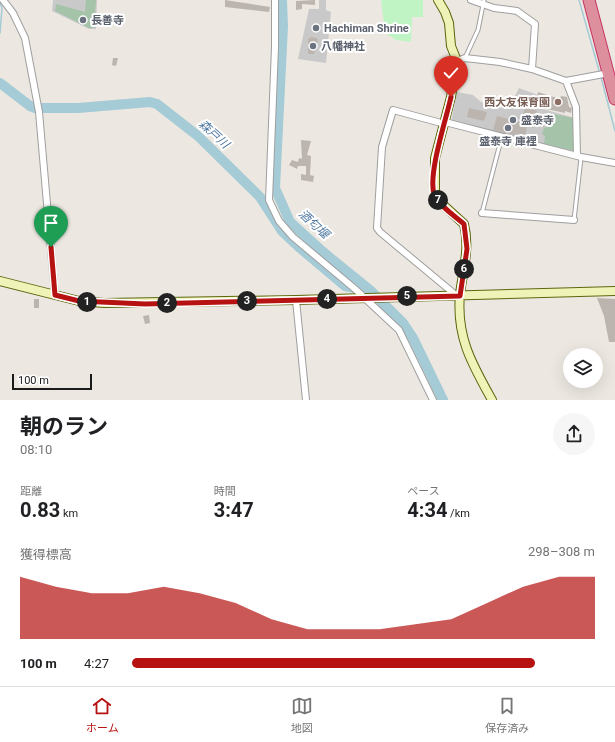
<!DOCTYPE html>
<html lang="ja">
<meta charset="utf-8">
<style>
:root{--surface:#fff;--page:#f6f6f6;--text:#202124;--muted:#757577;--line:#e0e0e0;--accent:#b51211}
body{margin:0;font-family:Roboto,"Noto Sans JP",sans-serif;background:var(--page);color:var(--text);height:100vh;display:flex;flex-direction:column;font-size:15px;white-space:nowrap}
*{box-sizing:border-box;margin:0}
p{font-size:13px;color:var(--muted)}
.icon{flex:none;width:22px;height:22px;fill:none;stroke:currentColor;stroke-width:2;stroke-linecap:round;stroke-linejoin:round}
.map{position:relative;height:400px;overflow:hidden}
.panel{display:flex;flex-direction:column;background:var(--surface);flex:1}
.panel>*{flex:none}
.controls{position:absolute;left:563px;top:348px;display:grid;gap:8px}
.controls a{display:grid;place-items:center;width:40px;height:40px;border-radius:50%;background:var(--surface);box-shadow:0 4px 16px #0002;font-size:20px}
.scale{position:absolute;left:12px;bottom:10px;width:80px;box-sizing:border-box;padding-left:4px;border:2px solid #1b1b1b;border-top:0;font-size:11px;line-height:14px;white-space:nowrap;color:#1b1b1b;-webkit-text-stroke:3px #fff;paint-order:stroke}
.pin{position:absolute;display:grid;place-items:center;width:34px;height:34px;color:#fff;margin:-41px -17px;border-radius:50% 50% 50% 0;rotate:-45deg;box-shadow:0 0 4px #0007}
.pin .icon{rotate:45deg}
.km{position:absolute;width:20px;height:20px;margin:-10px;border-radius:50%;background:#222;color:#fff;font-size:11px;line-height:20px;text-align:center}
.round{display:grid;place-items:center;flex:none;width:42px;height:42px;border-radius:21px;background:var(--page)}
.summary{display:flex;align-items:center;justify-content:space-between;height:68px;padding:0 20px}
h1{font-size:22px;font-weight:700;line-height:30px}
.figures{display:grid;grid-template-columns:repeat(3,1fr);gap:6px;height:68px;padding:4px 20px}
.figures div{display:grid;align-content:center}
.figures b{font-size:20px;font-weight:700}
.figures small{font-size:11px;font-weight:400}
.figures p{font-size:11px}
.chart{height:112px;padding:8px 20px}
.chart p{display:flex;justify-content:space-between}
.chart svg{width:100%;height:72px;margin-top:4px;fill:var(--accent);opacity:.7}
ul{padding:0 20px;list-style:none;font-size:13px}
li{display:grid;grid-template-columns:64px 48px 1fr;align-items:center;height:30px}
li i{height:10px;border-radius:5px;background:var(--accent)}
.dock{display:flex;justify-content:space-around;align-items:center;height:56px;border-top:1px solid var(--line);background:var(--surface);font-size:11px;color:var(--muted)}
.dock a{display:grid;justify-items:center;gap:2px}
.dock .selected{color:var(--accent)}
.map>svg:first-child{display:block}
.religious{fill:#c9c9c9}
.cemetery{fill:#a5c3a9}
.park{fill:#c1f4c5}
.lines{fill:none;stroke-linecap:round;stroke-linejoin:round}
.stream{stroke:#a5cbd6;stroke-width:1.5}
.river{stroke:#a5cbd6;stroke-width:10}
.building{fill:#bcb4ae}
.lane-casing{stroke:#9f9f9f;stroke-width:5}
.street-casing{stroke:#9f9f9f;stroke-width:8}
.secondary-casing{stroke:#5c660e;stroke-width:10}
.highway-casing{stroke:#c63264;stroke-width:13}
.lane{stroke:#fff;stroke-width:3}
.street{stroke:#fff;stroke-width:6}
.secondary{stroke:#f0f3b8;stroke-width:8}
.highway{stroke:#dd8f9d;stroke-width:11}
.route-casing{stroke:#fff;stroke-width:8}
.route{stroke:#b51211;stroke-width:5}
.worship-dot{fill:#6b7280;stroke:#fff;stroke-width:1.5}
.education-dot{fill:#8d6e63;stroke:#fff;stroke-width:1.5}
.labels{text-anchor:middle;stroke-width:4;stroke-linejoin:round;paint-order:stroke}
.worship-label{font-size:11px;font-weight:bold;fill:#5b616d;stroke:#fff;text-anchor:start}
.education-label{font-size:11px;font-weight:bold;fill:#785e54;stroke:#fff;text-anchor:end}
.water-label{font-size:12px;font-style:italic;fill:#5179a1;stroke:#fff}
</style>
<div class="map">
<svg width="615" height="400" viewBox="0 0 615 400">
<rect width="100%" height="100%" fill="#ece8e1"/>
<path class="religious" d="M53 0H97L96 29H89L52 11Z
M319 0H326V10L331 12 326 63 298 59 309 9H319Z
M519 88 538 95 536 107 575 118 576 152 451 122 457 92 473 95 481 102 495 107 509 108Z"/>
<path class="cemetery" d="M86 0H96L94 28H89L55 11 56 4 85 12Z
M549 113 574 118 575 151 544 144 545 136 542 134 544 128 548 127Z"/>
<path class="park" d="M381 0H423V17H412L411 42 396 40 385 33Z"/>
<g class="lines">
<path class="stream" d="M579 0 600 74
M0 3 2 8 0 33
M601 77 615 131"/>
<path class="river" d="M282 0 283 26 275 188 290 222 323 252 371 291 403 323 413 338 443 400
M0 83 30 106 35 108H78L150 102 157 104 198 136 260 197 282 231 300 248 345 286 359 289"/>
</g>
<path class="building" d="M225 0 270 7 269 12 225 7Z
M315 0V5L302 4V9L296 10V1Z
M311 37 316 38 318 40 314 54H308V39Z
M113 58H118L116 66 112 65Z
M538 92 560 99 561 96 567 97 569 107 572 108 571 113 565 111V113L542 108 543 103 536 102Z
M469 108 487 112 484 121 467 117Z
M525 108 537 111V115L546 118 544 127 535 125 534 128 527 126 525 138 493 130 497 116 521 122Z
M301 140 311 141 307 155 311 156 310 175 314 176 313 182 301 180V174L306 175V166H298L297 169 289 165 292 160 298 162 299 158 302 159Z
M597 298 615 299V342H609L604 316Z
M34 299H39V308H34Z
M149 315 150 323 145 324 143 316Z"/>
<g class="lines">
<defs>
<path id="lane" d="M465 58 478 30 484 0
M482 213 502 136
M574 220 581 158"/>
<path id="street" d="M3 0 13 13 25 38 39 112 55 295
M275 0V47L269 200 279 221 293 237 355 289 399 330 433 400
M471 0 494 8 517 11 535 24 532 69
M457 61 465 58 500 62 532 69 566 81 609 73
M566 81 576 107 577 156
M445 122 581 157 615 163
M445 124 393 110 382 147 377 228 380 232 457 296
M482 213 574 220
M296 300 306 400"/>
<path id="secondary" d="M438 0 445 12 449 23 451 46 457 61 451 97 435 158V194L441 203 464 224C470 248 463 270 460 294 456 337 472 364 492 400
M0 281 79 301 104 303 296 300 615 291"/>
<path id="highway" d="M589 0 615 99"/>
</defs>
<use href="#lane" class="lane-casing"/>
<use href="#street" class="street-casing"/>
<use href="#secondary" class="secondary-casing"/>
<use href="#highway" class="highway-casing"/>
<use href="#lane" class="lane"/>
<use href="#street" class="street"/>
<use href="#secondary" class="secondary"/>
<use href="#highway" class="highway"/>
</g>
<g class="lines">
<defs>
<path id="route" d="M51 247 55 295 79 301 145 304 460 296 467 249 464 224C455 216 439 206 434 194 428 173 446 120 451 97"/>
</defs>
<use href="#route" class="route-casing"/>
<use href="#route" class="route"/>
</g>
<g class="worship-dot">
<circle cx="83" cy="20" r="4"/>
<circle cx="316" cy="28" r="4"/>
<circle cx="313" cy="46" r="4"/>
<circle cx="513" cy="120" r="4"/>
<circle cx="508" cy="128" r="4"/>
</g>
<circle class="education-dot" cx="558" cy="102" r="4"/>
<g class="labels">
<g class="worship-label">
<text x="91" y="24">長善寺</text>
<text x="324" y="32">Hachiman Shrine</text>
<text x="321" y="50">八幡神社</text>
<text x="521" y="124">盛泰寺</text>
<text x="508" y="145" text-anchor="middle">盛泰寺 庫裡</text>
</g>
<g class="education-label">
<text x="550" y="106">西大友保育園</text>
</g>
<g class="water-label">
<text transform="translate(214 134) rotate(42)" y="4">森戸川</text>
<text transform="translate(314 224) rotate(43)" y="4">酒匂堰</text>
</g>
</g>
</svg>
<div class="controls">
<a><svg class="icon" aria-label="layers" viewBox="0 0 24 24"><path d="M12 4l9 5-9 5-9-5zM3 14l9 5 9-5"/></svg></a>
</div>
<div class="scale">100 m</div>
<div class="pin" style="left:51px;top:247px;background:#1e9e55"><svg class="icon" aria-label="arrive" viewBox="0 0 24 24"><path d="M6 21V4h12l-3 4 3 4H6"/></svg></div>
<div class="pin" style="left:451px;top:97px;background:#d93025"><svg class="icon" aria-label="check" viewBox="0 0 24 24"><path d="M5 12l5 5 9-10"/></svg></div>
<b class="km" style="left:87px;top:302px">1</b>
<b class="km" style="left:167px;top:303px">2</b>
<b class="km" style="left:247px;top:301px">3</b>
<b class="km" style="left:327px;top:299px">4</b>
<b class="km" style="left:407px;top:296px">5</b>
<b class="km" style="left:464px;top:269px">6</b>
<b class="km" style="left:438px;top:200px">7</b>
</div>
<section class="panel">
<div class="summary"><div><h1>朝のラン</h1><p>08:10</p></div><a class="round"><svg class="icon" aria-label="share" viewBox="0 0 24 24"><path d="M12 15V3M7 8l5-5 5 5M5 13v7h14v-7"/></svg></a></div>
<div class="figures">
<div><p>距離</p><b>0.83<small> km</small></b></div>
<div><p>時間</p><b>3:47</b></div>
<div><p>ペース</p><b>4:34<small> /km</small></b></div>
</div>
<div class="chart"><p><span>獲得標高</span>298–308 m</p>
<svg viewBox="0 0 160 44" preserveAspectRatio="none"><path d="M0 44V6L10 12L20 16L30 16L40 12L50 16L60 22L70 32L80 38L90 38L100 38L110 35L120 32L130 22L140 12L150 6L160 6V44z"/></svg>
</div>
<ul>
<li><b>100 m</b>4:27<i style="width:87%"></i></li>
</ul>
</section>
<nav class="dock">
<a class="selected"><svg class="icon" aria-label="home" viewBox="0 0 24 24"><path d="M3 11l9-7 9 7M6 9v11h12V9"/></svg>ホーム</a>
<a><svg class="icon" aria-label="map" viewBox="0 0 24 24"><path d="M3 6l6-2 6 2 6-2v14l-6 2-6-2-6 2zM9 4v14M15 6v14"/></svg>地図</a>
<a><svg class="icon" aria-label="saved" viewBox="0 0 24 24"><path d="M7 4h10v16l-5-4-5 4z"/></svg>保存済み</a>
</nav>
